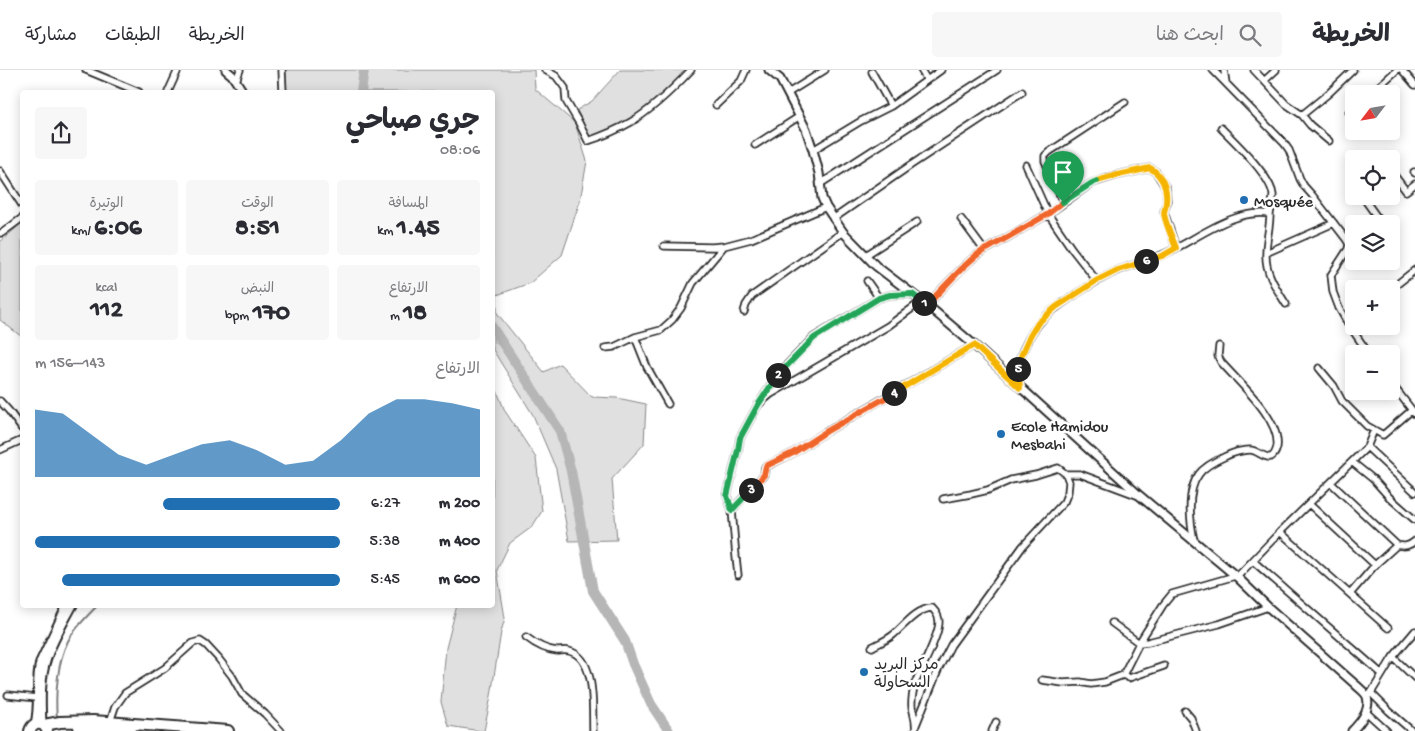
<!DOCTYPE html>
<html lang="ar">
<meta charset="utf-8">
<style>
:root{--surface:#fff;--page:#f7f7f7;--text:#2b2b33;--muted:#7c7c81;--line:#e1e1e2;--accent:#1f6fb2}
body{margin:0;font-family:"Gochi Hand","Playpen Sans Arabic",sans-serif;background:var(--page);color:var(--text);direction:rtl;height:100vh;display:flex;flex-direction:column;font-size:19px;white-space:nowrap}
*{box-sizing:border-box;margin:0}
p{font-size:16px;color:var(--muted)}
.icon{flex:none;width:28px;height:28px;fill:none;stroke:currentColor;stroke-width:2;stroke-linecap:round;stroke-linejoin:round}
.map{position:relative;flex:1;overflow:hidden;direction:ltr}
.panel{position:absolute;left:20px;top:20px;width:475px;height:518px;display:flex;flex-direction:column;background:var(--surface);border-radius:5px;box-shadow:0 2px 12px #0003;direction:rtl}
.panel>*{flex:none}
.needle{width:32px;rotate:239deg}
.tools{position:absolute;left:1345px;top:15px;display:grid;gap:10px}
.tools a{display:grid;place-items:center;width:55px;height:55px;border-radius:5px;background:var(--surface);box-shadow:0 2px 12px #0003;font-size:25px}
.pin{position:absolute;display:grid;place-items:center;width:42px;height:42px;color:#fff;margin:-51px -21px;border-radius:50% 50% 50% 0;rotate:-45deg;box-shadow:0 0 5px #0007}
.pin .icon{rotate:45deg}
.km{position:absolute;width:25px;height:25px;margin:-12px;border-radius:50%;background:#222;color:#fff;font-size:14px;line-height:25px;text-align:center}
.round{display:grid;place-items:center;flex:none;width:52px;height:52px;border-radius:5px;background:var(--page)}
.head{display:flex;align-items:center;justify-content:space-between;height:85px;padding:0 15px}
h1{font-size:28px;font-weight:700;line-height:38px}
.figures{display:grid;grid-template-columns:repeat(3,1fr);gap:8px;height:85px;padding:5px 15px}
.figures div{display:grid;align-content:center;border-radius:5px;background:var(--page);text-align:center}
.figures b{font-size:25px;font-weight:700}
.figures small{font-size:14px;font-weight:400}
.figures p{font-size:14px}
.chart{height:140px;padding:10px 15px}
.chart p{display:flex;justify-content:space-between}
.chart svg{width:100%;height:90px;margin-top:5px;fill:var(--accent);opacity:.7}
ul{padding:0 15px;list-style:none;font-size:16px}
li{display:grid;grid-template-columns:80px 60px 1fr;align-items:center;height:38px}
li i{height:12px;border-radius:6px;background:var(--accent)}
header{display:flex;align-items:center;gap:30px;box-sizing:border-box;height:70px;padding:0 25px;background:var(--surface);border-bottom:1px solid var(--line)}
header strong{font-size:24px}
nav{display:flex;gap:28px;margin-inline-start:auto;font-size:18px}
.search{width:350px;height:45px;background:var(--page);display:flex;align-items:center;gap:12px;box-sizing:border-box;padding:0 18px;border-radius:5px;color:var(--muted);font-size:19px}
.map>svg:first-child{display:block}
.green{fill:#e0e0e0;stroke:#868686}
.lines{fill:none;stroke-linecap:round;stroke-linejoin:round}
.stream{stroke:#7e7e7e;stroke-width:2}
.river{stroke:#b6b6b6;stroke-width:10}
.minor-casing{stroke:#2b2b2b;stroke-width:9}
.tertiary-casing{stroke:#2b2b2b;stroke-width:11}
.trunk-casing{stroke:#2b2b2b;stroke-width:14}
.minor{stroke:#fff;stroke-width:5.5}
.tertiary{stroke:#fff;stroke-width:7}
.trunk{stroke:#fff;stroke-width:10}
.split-1-casing{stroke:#fff;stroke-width:10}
.split-2-casing{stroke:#fff;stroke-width:10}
.split-3-casing{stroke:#fff;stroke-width:10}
.split-4-casing{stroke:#fff;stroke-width:10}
.split-5-casing{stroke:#fff;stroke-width:10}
.split-6-casing{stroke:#fff;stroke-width:10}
.split-7-casing{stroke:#fff;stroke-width:10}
.split-8-casing{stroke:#fff;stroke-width:10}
.split-1{stroke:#f0652b;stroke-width:6}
.split-2{stroke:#22a559;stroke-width:6}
.split-3{stroke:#22a559;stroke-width:6}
.split-4{stroke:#f0652b;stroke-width:6}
.split-5{stroke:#f5b400;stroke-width:6}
.split-6{stroke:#f5b400;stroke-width:6}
.split-7{stroke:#f5b400;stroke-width:6}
.split-8{stroke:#22a559;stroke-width:6}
.poi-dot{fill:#1f6fb2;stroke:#fff;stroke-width:2}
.labels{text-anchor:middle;stroke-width:5;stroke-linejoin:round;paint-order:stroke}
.poi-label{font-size:16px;fill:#2b2b2b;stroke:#fff;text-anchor:start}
</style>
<header>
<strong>الخريطة</strong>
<div class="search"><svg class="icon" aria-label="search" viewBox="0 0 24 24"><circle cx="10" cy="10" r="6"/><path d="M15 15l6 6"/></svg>ابحث هنا</div>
<nav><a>الخريطة</a><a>الطبقات</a><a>مشاركة</a></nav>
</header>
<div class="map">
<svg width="1415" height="661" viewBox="0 0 1415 661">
<rect width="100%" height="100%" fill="#fff"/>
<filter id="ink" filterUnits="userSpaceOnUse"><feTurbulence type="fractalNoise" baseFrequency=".02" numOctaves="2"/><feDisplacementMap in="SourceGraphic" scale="10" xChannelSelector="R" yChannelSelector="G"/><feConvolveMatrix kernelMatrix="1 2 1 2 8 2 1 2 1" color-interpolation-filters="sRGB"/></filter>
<g filter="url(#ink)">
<path class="green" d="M284 0H534L535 19 575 53 587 91 580 131 562 185 530 213 497 225V243L544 302 560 294 592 327 617 328 646 334 644 374 612 409 617 470 569 471 556 399 533 345 493 280 492 22H284Z
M620 0H687L653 32 633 48 590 68 577 40 592 31Z
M22 153V267L0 250V172Z
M493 316 497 321 505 341 536 388 542 441 532 457 510 473 497 500 505 548 501 562 491 626 484 661H481L448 656 441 632 446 578 457 535H492Z"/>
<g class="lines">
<path class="stream" d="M57 649C55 625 57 593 68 571 74 559 88 545 98 535"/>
<path class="river" d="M361 22 364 0
M492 257 560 361 571 401 593 521 625 571 633 594 651 634 669 661"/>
<defs>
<path id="minor" d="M86 0 139 22
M282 0 283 22
M545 0 556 6 565 18 566 31 579 53 588 71C603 66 617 60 631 52 653 39 674 18 691 0
M921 0 927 10
M1213 0 1284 73 1289 80 1300 109 1304 116 1312 125 1346 169 1349 174 1348 179 1331 205 1333 222 1339 238 1347 252 1369 284
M1224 0 1226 13
M1254 0 1286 34 1302 45 1310 55 1329 71
M1402 0 1415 15
M872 2 891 36
M236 11 240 0
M1264 11 1276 0
M168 22 178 0
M788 23 825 0
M1370 24 1397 0
M716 35 741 11 746 0
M1349 42 1354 38
M1302 45 1329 23 1353 0
M755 75 800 46
M813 80 861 51 891 36 941 0
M1026 95 1048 144 1072 179 1097 211
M0 101 22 135
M1391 101 1406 121 1415 114
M1414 102 1415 103
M820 114 997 0
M1362 126 1382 154
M1063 132 1045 91V86L1049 82 1125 32
M1270 144C1270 158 1266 170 1266 183 1265 203 1276 218 1286 234
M833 149 911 95 1022 22
M961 149 984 180
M0 163H2L22 148
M664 176 712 177 724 176 751 169 826 137
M1266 183 1334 153
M866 185 917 152
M867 211 879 228
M1391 219 1415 200
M927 235C940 222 974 182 989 178L1048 144 1092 113 1118 105 1150 98 1156 102 1166 118 1167 131 1164 142 1176 178
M744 242 746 235 752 226 843 162
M635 267 647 297 668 334
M605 278 614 277 635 267 661 260 672 250 681 238 693 213 724 176
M1319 298 1334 316 1342 331 1367 356 1383 365 1412 340
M1391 313 1415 344
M1020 318C1020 313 1018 308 1018 303 1018 295 1021 285 1024 278 1037 249 1051 241 1076 224 1090 215 1103 207 1119 200 1133 195 1148 191 1162 185 1195 171 1232 138 1270 144 1271 138 1273 131 1273 125 1271 106 1235 72 1221 58
M762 329 779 303 814 267 879 228 890 225 912 224
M0 331 9 341 22 359
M1367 377 1415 422
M0 380 22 370
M1352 392 1373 409 1390 428 1415 450
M1331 413 1397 475
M943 429 971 424 988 420 1011 410 1036 405 1058 398 1066 404
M1309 434 1375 495
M732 440 764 405 765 397 793 383 827 361 900 319 974 275
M1280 462 1388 558
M1194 471C1190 451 1186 421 1199 404 1205 396 1215 391 1224 387 1232 383 1241 380 1250 380 1257 380 1265 389 1271 387 1275 385 1276 381 1277 377 1281 349 1238 312 1221 292L1218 286 1219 276
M1253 491 1382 604
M738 505 736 487 732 440 727 426 738 380 740 368 758 335 771 324 888 256 922 231
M1237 507 1280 462 1367 377 1374 360
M1350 524 1375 495 1397 475C1405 477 1409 476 1415 471
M1112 553 1139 573 1148 572 1219 554 1268 537
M526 567C535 574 545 580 557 581 561 581 565 580 569 581 597 588 592 639 593 661
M872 577C879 573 887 570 893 565 905 555 916 539 932 538 936 542 939 546 939 552 939 566 921 599 915 613 913 621 911 629 912 637 914 646 917 653 915 661
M1393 587 1415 608
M1123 605 1129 608 1164 596
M1042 610 1063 613 1080 612 1091 614 1105 612 1123 605 1139 573 1163 535 1172 524 1235 506
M1371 623 1389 641 1412 661
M8 625 37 628
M1367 626 1371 623 1393 587 1415 561
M1185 641 1191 648 1196 661
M1366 642 1387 661
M110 652 115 637 125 623 165 598 193 573 200 571 206 575 218 588 232 606 242 624 265 644 281 661
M916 655 939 598 951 575 1023 476 1064 432 1068 422 1069 412 1066 404H1080L1139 426
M992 661 996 652"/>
<path id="tertiary" d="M226 0 232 5 243 22
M769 0 780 9 806 59 813 80 819 103 822 128 826 137 843 162 876 196 927 235 974 275 1140 426 1237 507 1268 537 1356 615C1360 619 1366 623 1367 627 1371 640 1360 653 1352 661
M35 654C40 634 35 612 40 592L67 535
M42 654C41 633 40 608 47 588 53 570 64 552 73 535"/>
<path id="trunk" d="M44 655 60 652 93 651 228 661
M79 657 131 661
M30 661C32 654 38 652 44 655L47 660"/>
</defs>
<use href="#minor" class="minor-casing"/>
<use href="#tertiary" class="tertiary-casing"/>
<use href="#trunk" class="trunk-casing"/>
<use href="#minor" class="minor"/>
<use href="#tertiary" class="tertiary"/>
<use href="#trunk" class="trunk"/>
</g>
</g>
<g class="lines" filter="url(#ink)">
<defs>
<path id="split-1" d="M924 233 927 235C940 222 974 182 989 178L1048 144 1063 132"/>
<path id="split-2" d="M778 305 814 268 879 228 890 225 912 224 924 233"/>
<path id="split-3" d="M751 420 732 440 727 426 738 380 740 368 758 335 778 305"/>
<path id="split-4" d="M751 420 764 405 766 396 793 383 827 361 894 323"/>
<path id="split-5" d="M894 323 974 275 1020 318 1018 299"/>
<path id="split-6" d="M1018 299 1021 286 1030 266 1038 253 1056 237 1096 211 1118 200 1146 191"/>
<path id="split-7" d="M1097 111 1118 105 1150 98C1161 104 1168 118 1166 132 1166 136 1164 140 1164 144 1166 155 1172 167 1176 178L1162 186 1146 191"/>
<path id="split-8" d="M1063 132 1092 113 1097 111"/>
</defs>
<use href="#split-1" class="split-1-casing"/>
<use href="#split-2" class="split-2-casing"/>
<use href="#split-3" class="split-3-casing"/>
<use href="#split-4" class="split-4-casing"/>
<use href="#split-5" class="split-5-casing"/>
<use href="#split-6" class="split-6-casing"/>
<use href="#split-7" class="split-7-casing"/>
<use href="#split-8" class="split-8-casing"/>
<use href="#split-1" class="split-1"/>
<use href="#split-2" class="split-2"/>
<use href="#split-3" class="split-3"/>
<use href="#split-4" class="split-4"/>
<use href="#split-5" class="split-5"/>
<use href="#split-6" class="split-6"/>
<use href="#split-7" class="split-7"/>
<use href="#split-8" class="split-8"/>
</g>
<g class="poi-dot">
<circle cx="1244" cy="130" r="5"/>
<circle cx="1001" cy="364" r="5"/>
<circle cx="864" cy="602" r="5"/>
</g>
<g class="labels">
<g class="poi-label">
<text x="1254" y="136">Mosquée</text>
<text x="1011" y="361">Ecole Hamidou<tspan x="1011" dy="18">Mesbahi</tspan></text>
<text x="874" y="599">مركز البريد<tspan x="874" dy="18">السحاولة</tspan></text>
</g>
</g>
</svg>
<div class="tools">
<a><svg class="needle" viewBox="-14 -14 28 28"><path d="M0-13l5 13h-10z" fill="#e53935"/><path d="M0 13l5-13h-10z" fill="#7c7c81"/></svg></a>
<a><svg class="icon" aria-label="locate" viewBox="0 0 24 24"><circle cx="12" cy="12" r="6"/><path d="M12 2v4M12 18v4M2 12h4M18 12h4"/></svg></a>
<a><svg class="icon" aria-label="layers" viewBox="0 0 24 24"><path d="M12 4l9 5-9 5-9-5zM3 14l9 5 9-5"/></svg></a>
<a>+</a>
<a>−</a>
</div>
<div class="pin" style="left:1063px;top:132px;background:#1e9e55"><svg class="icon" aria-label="arrive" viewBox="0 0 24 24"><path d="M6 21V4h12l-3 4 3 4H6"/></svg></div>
<b class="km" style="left:924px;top:233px">1</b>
<b class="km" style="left:778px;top:305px">2</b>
<b class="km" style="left:751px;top:420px">3</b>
<b class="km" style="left:894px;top:323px">4</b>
<b class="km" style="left:1018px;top:299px">5</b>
<b class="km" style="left:1146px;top:191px">6</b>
<section class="panel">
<div class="head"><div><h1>جري صباحي</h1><p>08:06</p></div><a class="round"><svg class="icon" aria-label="share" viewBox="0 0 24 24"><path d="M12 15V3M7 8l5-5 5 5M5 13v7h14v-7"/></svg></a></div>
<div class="figures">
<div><p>المسافة</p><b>1.45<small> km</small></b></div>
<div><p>الوقت</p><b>8:51</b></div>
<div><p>الوتيرة</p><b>6:06<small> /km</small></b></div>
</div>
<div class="figures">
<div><p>الارتفاع</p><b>18<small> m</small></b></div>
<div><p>النبض</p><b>170<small> bpm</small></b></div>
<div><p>kcal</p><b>112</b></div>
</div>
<div class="chart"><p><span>الارتفاع</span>143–156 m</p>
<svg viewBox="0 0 160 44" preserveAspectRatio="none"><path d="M0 44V11L10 13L20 23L30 33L40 38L50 33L60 28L70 26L80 31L90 38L100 36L110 26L120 13L130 6L140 6L150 8L160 11V44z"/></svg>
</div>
<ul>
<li><b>200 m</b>6:27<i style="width:58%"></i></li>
<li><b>400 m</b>5:38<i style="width:100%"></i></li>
<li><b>600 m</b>5:45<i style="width:91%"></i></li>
</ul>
</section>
</div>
